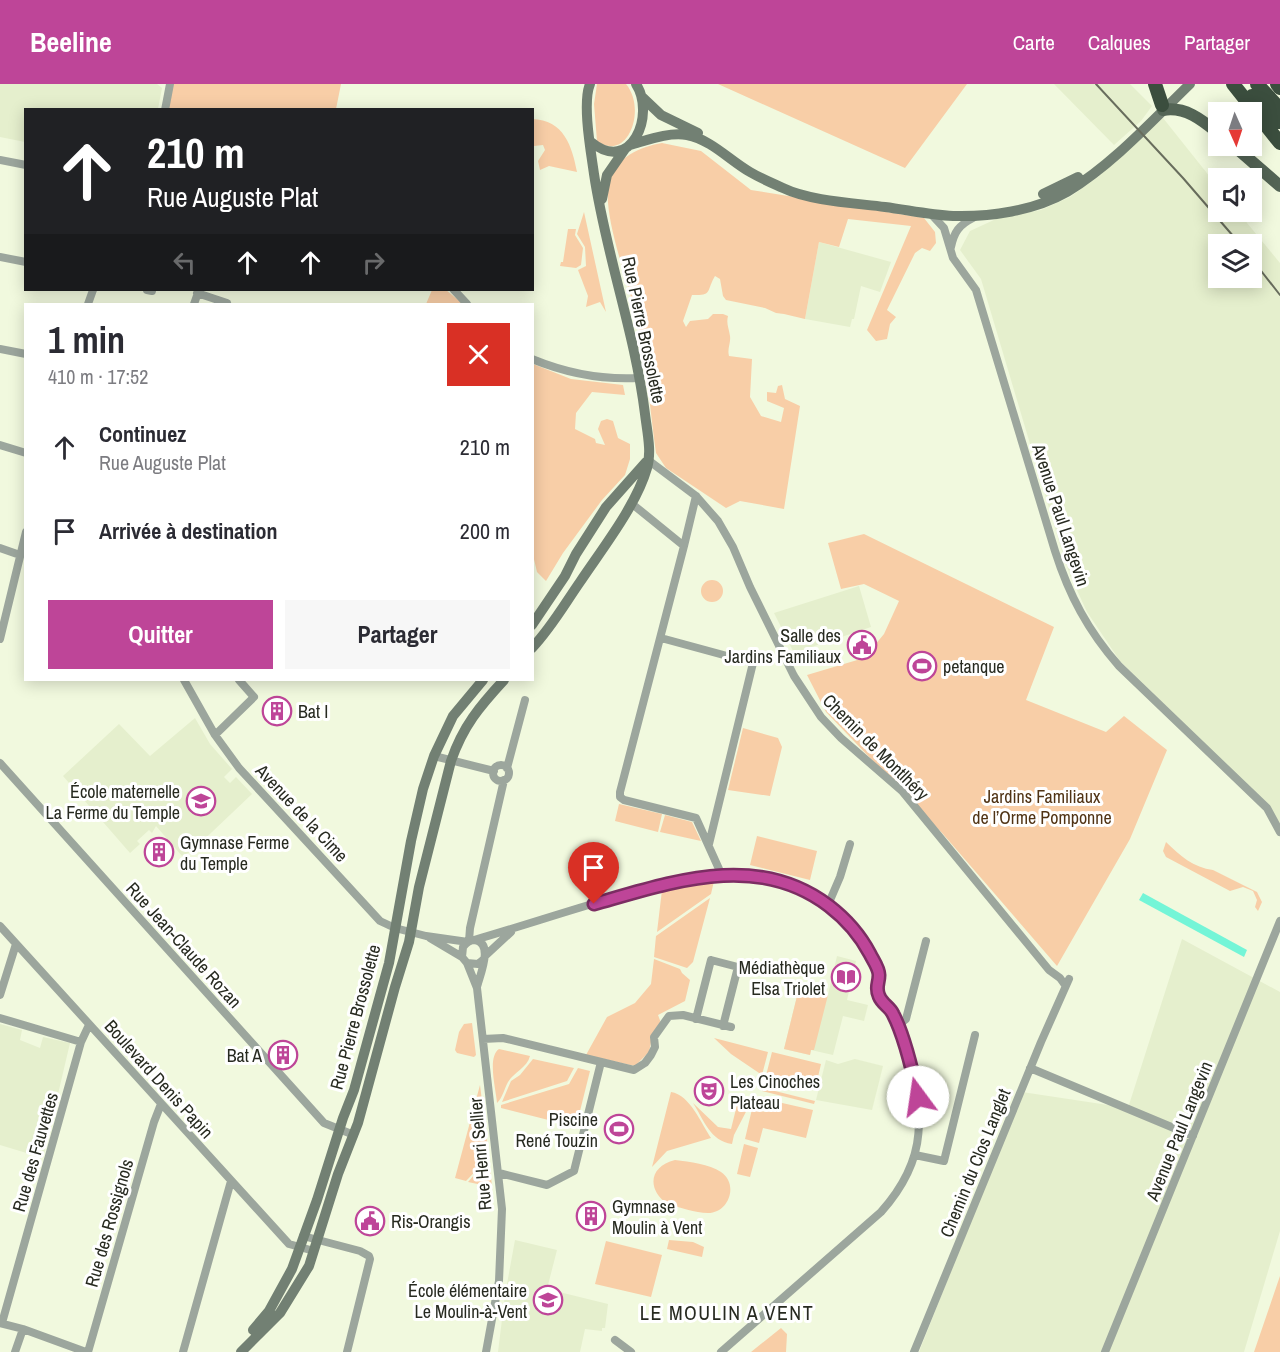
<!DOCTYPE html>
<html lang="fr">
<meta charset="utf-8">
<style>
body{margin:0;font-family:"Archivo Narrow",sans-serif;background:#f7f7f7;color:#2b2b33;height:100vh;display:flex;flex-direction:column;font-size:22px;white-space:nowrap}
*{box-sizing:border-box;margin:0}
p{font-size:20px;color:#7c7c81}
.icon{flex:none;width:33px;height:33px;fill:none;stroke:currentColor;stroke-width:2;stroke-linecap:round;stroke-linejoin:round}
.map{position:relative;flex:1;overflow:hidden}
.panel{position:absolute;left:24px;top:219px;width:510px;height:378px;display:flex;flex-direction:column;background:#fff;border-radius:0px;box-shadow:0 3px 15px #0003}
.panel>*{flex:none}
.banner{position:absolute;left:24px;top:24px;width:510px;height:183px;border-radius:0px;box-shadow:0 3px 15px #0003;background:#202124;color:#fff;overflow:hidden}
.needle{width:39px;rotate:177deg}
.buttons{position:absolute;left:1208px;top:18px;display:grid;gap:12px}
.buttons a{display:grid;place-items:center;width:54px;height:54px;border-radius:0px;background:#fff;box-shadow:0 3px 15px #0003;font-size:30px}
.pin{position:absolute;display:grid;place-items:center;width:51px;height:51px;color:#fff;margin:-62px -26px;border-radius:50% 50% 50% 0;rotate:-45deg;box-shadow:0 0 6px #0007}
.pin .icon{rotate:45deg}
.me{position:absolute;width:66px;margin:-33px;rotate:346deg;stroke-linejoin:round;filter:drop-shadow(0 0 4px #0008)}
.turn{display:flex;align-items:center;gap:21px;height:126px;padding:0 24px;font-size:27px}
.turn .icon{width:78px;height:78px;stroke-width:2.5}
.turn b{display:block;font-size:42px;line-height:51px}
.lanes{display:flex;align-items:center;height:57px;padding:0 24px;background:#0003;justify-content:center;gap:30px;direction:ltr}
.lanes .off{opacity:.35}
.round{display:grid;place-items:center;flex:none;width:63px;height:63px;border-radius:0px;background:#f7f7f7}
.head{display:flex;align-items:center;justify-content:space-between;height:102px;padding:0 24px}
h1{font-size:36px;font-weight:700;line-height:45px}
.cta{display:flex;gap:12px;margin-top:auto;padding:12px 24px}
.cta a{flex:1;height:69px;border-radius:0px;background:#be4598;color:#fff;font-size:24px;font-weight:700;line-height:69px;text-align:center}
.cta a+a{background:#f7f7f7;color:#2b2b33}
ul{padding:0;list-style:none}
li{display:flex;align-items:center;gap:18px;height:84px;padding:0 24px}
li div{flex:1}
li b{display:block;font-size:22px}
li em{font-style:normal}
header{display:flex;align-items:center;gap:36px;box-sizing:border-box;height:84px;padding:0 30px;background:#be4598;color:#fff}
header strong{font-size:28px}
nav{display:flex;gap:33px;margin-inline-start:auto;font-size:21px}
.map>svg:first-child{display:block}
</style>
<header>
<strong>Beeline</strong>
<nav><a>Carte</a><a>Calques</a><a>Partager</a></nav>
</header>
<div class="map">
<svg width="1280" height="1268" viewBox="0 0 1280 1268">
<rect width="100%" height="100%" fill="#f1f9de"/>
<path fill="#e5efcd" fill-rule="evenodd" d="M0 0H157L162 4 158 25 26 26 25 58 0 53Z
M1054 0H1130L1152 22 1141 37 1114 61Z
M1163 34 1218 103V128H1238L1280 179V741L1190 645 1120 577 1087 528 1070 491 1061 464 981 195 960 166 970 147 996 135 1041 126 1070 113 1099 92ZM1218 160H1251V194H1218Z
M819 158 891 178 880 208 861 202 854 235H852L850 243 805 235Z
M859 502 871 543 794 569 774 529Z
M195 634 210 660 232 685 224 693 230 699 236 693 252 710 192 767 182 772 156 742 152 749 149 746 137 757 140 760 130 769 63 692 119 640 150 672Z
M1182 855 1280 908V1147L1244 1268H919L1022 1008 1128 1024Z
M837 872 856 877 847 916 868 921 864 937 843 932 833 971 811 966 810 971 784 965 799 904 828 911Z
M0 940 22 946 20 956 40 964 43 953 70 959 43 1074 0 1061Z
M855 975 883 982 872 1026 816 1016 826 976 838 980Z
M515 1156 557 1166 547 1205 608 1220 605 1244H602V1247L585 1245 580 1268H498L505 1211Z"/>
<path fill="#f8cea7" d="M169 0H341L336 25 165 26Z
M597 0H626C647 25 628 79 597 57L594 20Z
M718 0H967L905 84Z
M532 35C564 36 572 62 577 88L549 82 540 86 538 77 545 66 543 61 534 62 533 59Z
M662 59 701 67 751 106 924 134 935 148 936 159 930 167 922 164 915 169 887 226 896 233 890 240 887 255 876 257 867 246 911 142 848 135 839 163 819 158 805 235 784 230 776 229 765 224 726 216 723 212 720 195 715 192C706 207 713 212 692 211L683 237 686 243 690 237 708 235 713 230H723L728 232C726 240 729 244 730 252 731 259 727 265 729 272L752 275 750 313 761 332 781 338 784 324 767 317V308L776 309 778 302 782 301 785 315 800 322 784 425 740 417 726 424 666 384 656 369C650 326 647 283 638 241 631 203 601 132 609 97 614 74 642 62 662 59Z
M584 128 606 228 600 218 586 223 588 212 578 186 586 182 585 163 577 150Z
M568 145H576L575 151 583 164 581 181 576 184 560 182 561 178H563Z
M432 206H446L463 220H426Z
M533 280 571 295 623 301 625 311 592 308 576 329 575 345 595 355 596 359 605 361 598 345 601 337 607 335 613 337 618 354 630 360V375L625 391 602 416 563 469 546 497 537 488 533 471Z
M864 450 1054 543 1026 616 1106 648 1124 632 1167 666 1130 755 1057 882 943 750 826 628 807 591 864 574 884 550 899 517 864 500 841 505 828 459Z
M701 507a11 11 0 1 1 22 0a11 11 0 1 1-22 0Z
M743 644 778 654 782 663 770 712 728 706Z
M619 720 662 730 658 748 615 737Z
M665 731 692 738 701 757 660 748Z
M757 752 817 767 810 796 750 781Z
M1166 758C1179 771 1194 784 1213 786L1257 808 1262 818 1258 827 1255 823 1257 816 1253 807 1243 803 1230 807 1166 773 1163 767Z
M714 797 711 810 657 848 662 806Z
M710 814 693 878 687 884 654 873 656 852Z
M654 875 680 885 682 889 690 896 685 917 658 931 661 939 653 949 649 968 635 982 586 971 607 933 635 919 651 900Z
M799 904 828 911 814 966H811L810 971 784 965Z
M472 939 476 971 474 973 457 969 455 966 459 948 464 940Z
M714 954 768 968 762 991 731 970Z
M499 965 530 972C527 984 514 988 508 998 504 1005 503 1013 497 1019 496 1005 487 973 499 965Z
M772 968 821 980 815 1006 770 995 767 1005 815 1017 814 1020 762 1007Z
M533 975 574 984 567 997 502 1018 511 997 520 991Z
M578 984 590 987 576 1043 501 1024V1021L569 1000Z
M480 1001 489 1073 466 1097 455 1094Z
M671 1008C690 1011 701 1039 711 1054L667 1067 652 1083Z
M769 1016 813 1026 806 1054 763 1044 759 1059 745 1055 752 1025 766 1028Z
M738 1017 750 1020 734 1051 732 1060C710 1057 704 1036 693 1019L718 1043 731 1045Z
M744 1060 758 1064 750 1093 737 1090Z
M489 1074 492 1103 468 1098Z
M675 1076C690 1078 709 1080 721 1088 739 1100 729 1129 708 1129 695 1129 680 1123 667 1120 646 1104 650 1082 675 1076Z
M669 1156 693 1158 704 1163 702 1173 667 1165Z
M606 1157 662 1171 651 1213 595 1200Z
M1280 1192V1268H1254Z
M781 1244 787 1250 786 1268H751Z"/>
<path fill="#74f5d7" d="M1143 809 1247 866 1244 873 1139 816Z"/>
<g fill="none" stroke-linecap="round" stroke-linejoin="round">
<path stroke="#9ca69d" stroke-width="8" d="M165 26 170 0
M0 76 26 81
M931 130 944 144 953 174 976 206 1055 467C1069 511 1088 547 1119 582L1267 724 1280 748
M951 163C954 148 959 141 973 134
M0 173 26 178
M147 206 152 207
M454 206 467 220
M197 209 227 219
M88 220 93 206
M194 220 199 206
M0 265 26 270
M532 275C566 289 603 296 639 294
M0 361 26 369
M648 376 696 412 718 437 733 463 750 503 794 592 821 633 841 654 902 707 1049 886 1060 894 1065 901
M631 419 684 462 620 708V713L624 716 696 734 719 785 720 791
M684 462 696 412
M0 464 20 471
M661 554 753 579 709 760
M0 555 26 448
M184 596 215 651 239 684 380 837 395 844 426 852 468 858
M215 651 254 613 239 596
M434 672 494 687
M0 679 324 1039 354 1051
M493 689a8 8 0 1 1 16 0a8 8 0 1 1-16 0Z
M507 684 525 616
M828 821 840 793 850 760
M0 842 289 1160 314 1167
M430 854 462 873
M474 856C519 843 564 828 609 815 684 794 763 770 831 824 846 836 860 851 869 869 873 874 878 883 879 889 880 898 875 902 879 911 882 919 888 922 892 929 898 938 901 952 904 963 924 1029 930 1073 881 1128L721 1268
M469 857 470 844 504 696
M486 871 511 848
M467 879 477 904 502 1125 499 1197 486 1268
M477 903C480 891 494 859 475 856 469 856 466 859 463 863L462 873 467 879 478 880 484 875
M0 911 16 860
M0 934 81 958
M696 935 711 876 738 883 723 942
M897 942 906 935 926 857
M483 955 503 954 634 986 645 979 651 971 655 963 654 953 669 932 683 931 731 943
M1030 984 1193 1052
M915 1071 944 1077 975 951
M499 1089 547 1101 574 1087 601 978
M303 1152 360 1167 369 1172 370 1175 347 1268
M0 1239 23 1245 86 1268
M2 1239 81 958 89 941
M615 1256 631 1268
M15 1268 23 1245
M88 1268 154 1038 161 1020
M183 1268 231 1097
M914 1268 1041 958 1069 895
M1105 1268 1280 837"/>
<path stroke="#728073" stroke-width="10" d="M642 13 661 31 698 49
M591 58C631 91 656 31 636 0
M630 61C648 56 668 48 687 51 712 56 729 76 750 88 760 94 772 99 783 104 810 117 854 119 885 123 908 126 930 131 953 132 990 133 1034 127 1067 108 1113 80 1152 37 1190 0
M1043 110 1078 93
M602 115 607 91 625 65
M532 541 565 492 576 470 606 423 646 378
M532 564C551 544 564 521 580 498 602 465 636 422 647 384 652 368 647 347 645 330 635 249 606 171 594 90 591 68 582 19 590 0
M253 1246 269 1227 292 1185 317 1116 343 1034 354 1006 389 879 411 757 423 705 434 672 453 632 483 596
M241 1268 280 1229 309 1182 338 1090 358 1039 395 903 409 858 419 803 451 677C463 642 480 622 504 596"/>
<path stroke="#546556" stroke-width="12" d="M1163 26C1185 22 1202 36 1218 49
M1234 62 1280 102"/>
<path stroke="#3b4e3e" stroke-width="14" d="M1155 0 1162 21
M1233 0 1280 59
M1257 0 1280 25
M1277 0 1280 4
M1252 12 1280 38"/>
<path stroke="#686d5d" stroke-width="2" d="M1096 0 1183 94 1240 160
M1251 174 1280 211"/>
</g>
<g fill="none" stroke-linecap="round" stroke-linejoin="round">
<g stroke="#7c2d63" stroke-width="15">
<path id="route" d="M594 820C672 798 757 767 829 822 846 835 860 851 870 870 873 876 879 884 879 891 879 900 875 903 879 912 882 920 890 923 893 930 904 951 913 989 918 1013"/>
</g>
<use href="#route" stroke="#be4598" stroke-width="10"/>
</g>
<defs>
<g id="civic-ring" transform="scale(1.5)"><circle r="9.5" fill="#fff" stroke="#be4598" stroke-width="1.5"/><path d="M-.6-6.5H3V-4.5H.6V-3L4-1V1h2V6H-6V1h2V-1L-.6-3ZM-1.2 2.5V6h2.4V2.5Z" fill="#be4598"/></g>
<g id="stadium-ring" transform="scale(1.5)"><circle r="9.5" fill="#fff" stroke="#be4598" stroke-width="1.5"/><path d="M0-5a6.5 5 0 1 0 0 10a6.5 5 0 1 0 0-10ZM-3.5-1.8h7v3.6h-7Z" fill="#be4598"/></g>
<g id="building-ring" transform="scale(1.5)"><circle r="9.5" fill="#fff" stroke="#be4598" stroke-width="1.5"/><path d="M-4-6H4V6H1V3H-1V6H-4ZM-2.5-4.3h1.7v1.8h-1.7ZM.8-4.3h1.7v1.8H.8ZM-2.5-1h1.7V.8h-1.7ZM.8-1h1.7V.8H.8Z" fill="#be4598"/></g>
<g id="school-ring" transform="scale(1.5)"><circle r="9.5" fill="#fff" stroke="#be4598" stroke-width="1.5"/><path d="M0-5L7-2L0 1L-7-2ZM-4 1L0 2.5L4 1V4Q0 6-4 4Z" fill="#be4598"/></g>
<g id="library-ring" transform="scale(1.5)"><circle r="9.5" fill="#fff" stroke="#be4598" stroke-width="1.5"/><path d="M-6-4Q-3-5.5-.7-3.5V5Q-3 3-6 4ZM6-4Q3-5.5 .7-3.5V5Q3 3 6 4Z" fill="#be4598"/></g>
<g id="theatre-ring" transform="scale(1.5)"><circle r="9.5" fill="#fff" stroke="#be4598" stroke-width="1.5"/><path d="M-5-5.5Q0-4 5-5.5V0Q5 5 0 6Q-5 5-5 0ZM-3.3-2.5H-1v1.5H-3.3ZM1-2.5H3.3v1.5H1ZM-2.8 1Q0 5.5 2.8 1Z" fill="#be4598"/></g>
</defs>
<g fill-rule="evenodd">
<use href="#civic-ring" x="862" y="561"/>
<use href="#stadium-ring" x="922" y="582"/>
<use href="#building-ring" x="277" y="627"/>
<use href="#school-ring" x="201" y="717"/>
<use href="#building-ring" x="159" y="768"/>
<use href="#library-ring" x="846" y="893"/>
<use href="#building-ring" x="283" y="971"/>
<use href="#theatre-ring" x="709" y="1007"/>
<use href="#stadium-ring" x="619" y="1045"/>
<use href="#building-ring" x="591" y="1132"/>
<use href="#civic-ring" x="370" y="1137"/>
<use href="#school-ring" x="548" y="1216"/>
</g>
<g text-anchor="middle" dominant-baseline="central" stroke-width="6" stroke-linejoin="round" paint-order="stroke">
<g font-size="18" fill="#272a20" stroke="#fff">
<text transform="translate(644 246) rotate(78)">Rue Pierre Brossolette</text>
<text transform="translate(1061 431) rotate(72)">Avenue Paul Langevin</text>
<text transform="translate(876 663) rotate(45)">Chemin de Montlhéry</text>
<text transform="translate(302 729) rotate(47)">Avenue de la Cime</text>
<text transform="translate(184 861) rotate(48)">Rue Jean-Claude Rozan</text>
<text transform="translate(355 933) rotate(-75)">Rue Pierre Brossolette</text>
<text transform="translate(159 995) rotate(48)">Boulevard Denis Papin</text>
<text transform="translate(1179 1047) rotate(-68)">Avenue Paul Langevin</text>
<text transform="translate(35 1068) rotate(-74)">Rue des Fauvettes</text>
<text transform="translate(480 1070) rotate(-95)">Rue Henri Sellier</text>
<text transform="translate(975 1079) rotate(-68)">Chemin du Clos Langlet</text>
<text transform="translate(109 1139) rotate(-74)">Rue des Rossignols</text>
</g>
<g font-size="18" fill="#272a20" stroke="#fff" text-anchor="end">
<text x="841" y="551">Salle des<tspan x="841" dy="21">Jardins Familiaux</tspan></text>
<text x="943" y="582" text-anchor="start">petanque</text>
<text x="298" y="627" text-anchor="start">Bat I</text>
<text x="180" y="707">École maternelle<tspan x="180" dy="21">La Ferme du Temple</tspan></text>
<text x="180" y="758" text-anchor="start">Gymnase Ferme<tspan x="180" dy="21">du Temple</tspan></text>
<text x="825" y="883">Médiathèque<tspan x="825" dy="21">Elsa Triolet</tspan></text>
<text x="262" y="971">Bat A</text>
<text x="730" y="997" text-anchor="start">Les Cinoches<tspan x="730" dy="21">Plateau</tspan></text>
<text x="598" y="1035">Piscine<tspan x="598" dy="21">René Touzin</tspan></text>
<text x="612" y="1122" text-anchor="start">Gymnase<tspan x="612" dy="21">Moulin à Vent</tspan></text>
<text x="391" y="1137" text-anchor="start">Ris-Orangis</text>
<text x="527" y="1206">École élémentaire<tspan x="527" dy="21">Le Moulin-à-Vent</tspan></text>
</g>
<g font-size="18" fill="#503314" stroke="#fff">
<text x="1042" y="712">Jardins Familiaux<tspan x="1042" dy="21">de l’Orme Pomponne</tspan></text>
</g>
<g font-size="20" letter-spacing="1.5" fill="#272a20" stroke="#fff">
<text x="727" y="1228">LE MOULIN A VENT</text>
</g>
</g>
</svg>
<div class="buttons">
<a><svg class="needle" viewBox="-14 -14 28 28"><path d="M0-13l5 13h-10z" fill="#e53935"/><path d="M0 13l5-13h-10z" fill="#7c7c81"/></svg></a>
<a><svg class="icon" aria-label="sound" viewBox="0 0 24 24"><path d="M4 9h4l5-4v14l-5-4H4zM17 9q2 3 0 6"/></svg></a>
<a><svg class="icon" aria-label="layers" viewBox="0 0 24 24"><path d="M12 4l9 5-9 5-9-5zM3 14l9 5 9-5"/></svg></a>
</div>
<div class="pin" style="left:594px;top:820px;background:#d93025"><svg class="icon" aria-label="arrive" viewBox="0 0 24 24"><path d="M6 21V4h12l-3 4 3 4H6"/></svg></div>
<svg class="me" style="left:918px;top:1013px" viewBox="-20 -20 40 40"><circle r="19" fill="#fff"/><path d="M0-13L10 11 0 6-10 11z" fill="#be4598"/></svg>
<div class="banner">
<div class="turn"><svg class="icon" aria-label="ahead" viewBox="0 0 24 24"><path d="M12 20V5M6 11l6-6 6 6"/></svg><div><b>210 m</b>Rue Auguste Plat</div></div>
<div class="lanes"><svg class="icon off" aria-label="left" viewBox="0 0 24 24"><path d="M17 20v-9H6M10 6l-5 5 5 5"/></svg><svg class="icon" aria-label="ahead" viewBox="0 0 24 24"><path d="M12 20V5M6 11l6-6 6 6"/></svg><svg class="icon" aria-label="ahead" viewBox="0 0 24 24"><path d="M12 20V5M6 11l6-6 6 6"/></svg><svg class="icon off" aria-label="right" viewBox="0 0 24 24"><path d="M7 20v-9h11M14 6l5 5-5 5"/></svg></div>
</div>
<section class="panel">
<div class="head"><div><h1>1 min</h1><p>410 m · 17:52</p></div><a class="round" style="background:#d93025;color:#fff"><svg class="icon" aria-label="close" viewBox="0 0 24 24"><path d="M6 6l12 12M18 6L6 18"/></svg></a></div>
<ul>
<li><svg class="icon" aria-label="ahead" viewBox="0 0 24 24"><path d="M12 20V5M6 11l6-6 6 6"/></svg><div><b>Continuez</b><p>Rue Auguste Plat</p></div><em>210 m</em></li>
<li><svg class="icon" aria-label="arrive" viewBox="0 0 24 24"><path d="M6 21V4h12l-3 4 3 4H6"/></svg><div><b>Arrivée à destination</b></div><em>200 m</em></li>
</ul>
<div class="cta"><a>Quitter</a><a>Partager</a></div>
</section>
</div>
